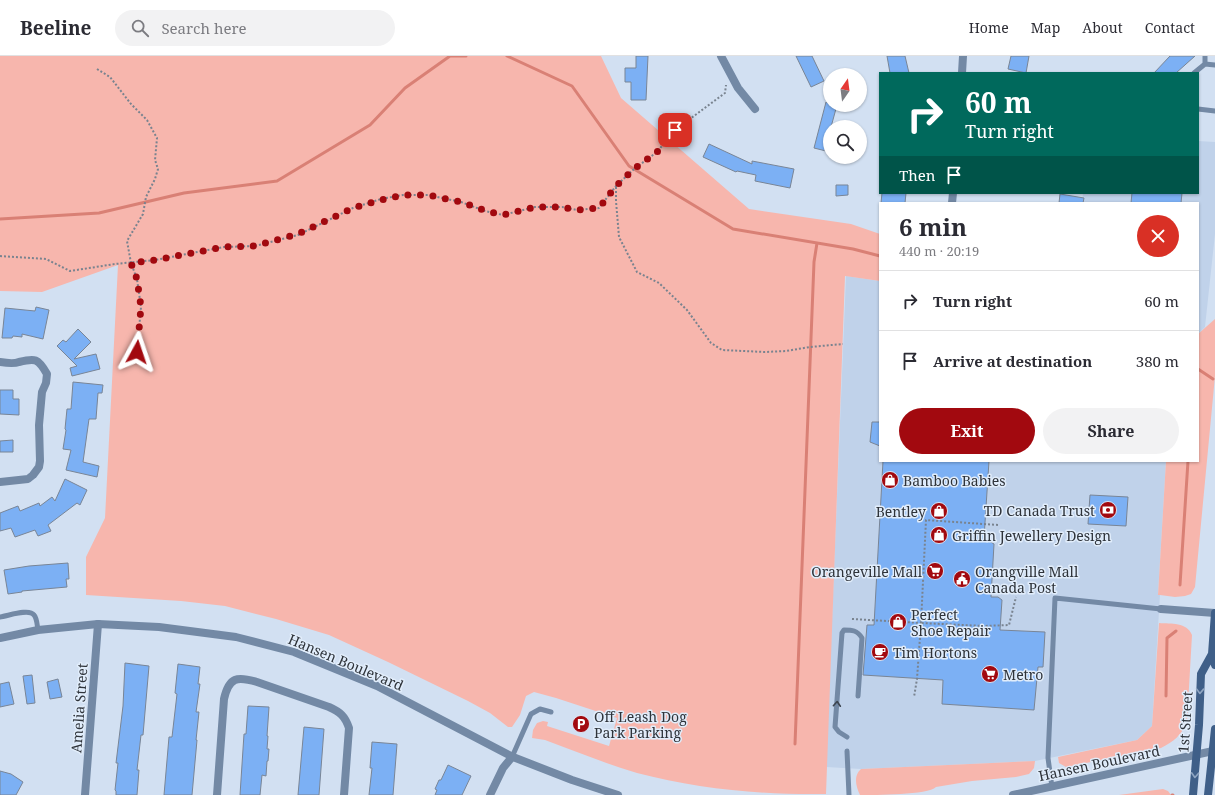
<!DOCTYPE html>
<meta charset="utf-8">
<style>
body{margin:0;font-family:"Noto Serif",serif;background:#f2f2f3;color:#2b2b33;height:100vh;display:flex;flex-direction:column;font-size:15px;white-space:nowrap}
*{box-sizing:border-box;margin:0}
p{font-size:13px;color:#7c7c81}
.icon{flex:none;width:22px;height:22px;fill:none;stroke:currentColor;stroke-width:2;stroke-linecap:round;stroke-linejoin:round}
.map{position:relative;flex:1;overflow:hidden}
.side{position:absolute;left:879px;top:146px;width:320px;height:260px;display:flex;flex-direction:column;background:#fff;border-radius:0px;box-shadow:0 1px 3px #0004}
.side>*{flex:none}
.top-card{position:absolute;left:879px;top:16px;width:320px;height:122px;border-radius:0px;box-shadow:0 1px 3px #0004;background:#00695c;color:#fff;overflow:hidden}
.needle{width:26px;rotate:14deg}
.buttons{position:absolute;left:823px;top:12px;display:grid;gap:8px}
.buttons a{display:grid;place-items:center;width:44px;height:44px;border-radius:50%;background:#fff;box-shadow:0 1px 3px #0004;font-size:20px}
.pin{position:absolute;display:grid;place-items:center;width:34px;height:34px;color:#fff;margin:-17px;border-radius:8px;box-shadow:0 2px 6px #0006}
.me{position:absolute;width:44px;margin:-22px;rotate:5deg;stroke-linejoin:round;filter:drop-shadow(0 0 3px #0008)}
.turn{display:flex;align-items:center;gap:14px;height:84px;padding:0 20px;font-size:18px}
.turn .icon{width:52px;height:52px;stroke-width:2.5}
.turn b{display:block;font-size:28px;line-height:34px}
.then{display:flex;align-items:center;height:38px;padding:0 20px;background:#0003;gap:8px;font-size:15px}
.round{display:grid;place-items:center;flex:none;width:42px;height:42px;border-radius:21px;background:#f2f2f3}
.summary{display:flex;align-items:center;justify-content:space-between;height:68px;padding:0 20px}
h1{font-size:24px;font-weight:700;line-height:30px}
.action{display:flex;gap:8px;margin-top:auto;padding:8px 20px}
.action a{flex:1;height:46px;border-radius:24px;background:#a2090f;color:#fff;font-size:16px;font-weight:700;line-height:46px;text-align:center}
.action a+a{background:#f2f2f3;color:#2b2b33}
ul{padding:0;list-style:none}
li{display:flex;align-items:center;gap:12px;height:60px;padding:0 20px;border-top:1px solid #e1e1e2}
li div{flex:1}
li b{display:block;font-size:15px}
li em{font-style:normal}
header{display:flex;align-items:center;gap:24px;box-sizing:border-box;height:56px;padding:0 20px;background:#fff;border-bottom:1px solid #e1e1e2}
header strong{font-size:19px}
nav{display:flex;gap:22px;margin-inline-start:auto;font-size:14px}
.search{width:280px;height:36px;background:#f2f2f3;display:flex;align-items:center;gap:10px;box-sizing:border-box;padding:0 14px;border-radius:22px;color:#7c7c81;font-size:15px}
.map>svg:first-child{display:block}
</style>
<header>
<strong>Beeline</strong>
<div class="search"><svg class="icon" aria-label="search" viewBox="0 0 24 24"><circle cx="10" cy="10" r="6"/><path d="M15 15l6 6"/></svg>Search here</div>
<nav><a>Home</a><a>Map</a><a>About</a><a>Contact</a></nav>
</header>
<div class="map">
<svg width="1215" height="739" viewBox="0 0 1215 739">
<rect width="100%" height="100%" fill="#d2e0f2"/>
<path fill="#c0d2ea" d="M1198 85 1215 86V178L1205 271 1198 278V147H1082L1083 137H1198Z
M846 220 880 225V405H1166L1158 538 1160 539 1152 670 1137 684 1035 705 861 713 826 711Z"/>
<path fill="#f7b6ad" d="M0 0H601L621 42 749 153 851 168 880 178V225L845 220 826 738C762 739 698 733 637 717 606 708 575 695 545 684L532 682 533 674 537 667 543 665 548 666 547 670 609 690 617 662 556 642 534 636 526 640 520 659 512 671H508L490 657 468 645 388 606 329 579 276 563 225 550 181 545 86 539V501L105 462 118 209 42 236 0 235Z
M1215 263V320L1195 531 1191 538 1185 540 1175 541 1160 539H1158L1166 405H1198V278Z
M1159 567C1171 568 1187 566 1192 579L1187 666C1181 680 1174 685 1161 692L1066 711 1059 707 1058 701 1137 684 1152 670Z
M1035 705 1034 712 1029 718 1016 721 972 725 936 731C928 739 875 739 860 739 856 730 853 720 861 713Z
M1163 733 1168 735 1171 739H1119Z"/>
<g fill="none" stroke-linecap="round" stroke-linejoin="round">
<path stroke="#d98075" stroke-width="3" d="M507 0 572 30 629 110 733 173 853 193 880 200
M0 163 99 157 184 137 277 125 370 69 405 32 450 0H466
M1198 313 1213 323
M1180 529 1188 405
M1166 640 1167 582 1176 575
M795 688 814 206 817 187
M1172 739H1173"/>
</g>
<path fill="#7cb0f4" stroke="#798596" d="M636 0H648L646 44H631V26H625V12H636Z
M796 0H812L824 25 811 31Z
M887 0H905L909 17H890Z
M1011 0H1029L1026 17 1008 13Z
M1170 0H1195L1176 17H1154Z
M826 46 830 47V49H837L831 71H830V96L814 92Z
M709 88 752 108V105L794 113 790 132 755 125 756 119 737 115 736 116 703 101Z
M836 129H848V139L836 140Z
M882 137H906L905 147H881Z
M1132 137H1182L1181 147H1131Z
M1060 138 1084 142 1083 147H1059Z
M36 251 49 254 43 283 22 278V281L13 280 12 282H2L5 252 35 255Z
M78 273 91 286 74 303 96 298 100 313 72 320 70 312 77 310 57 290 63 284 66 286Z
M73 326 103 329 102 337H98L96 363H89L83 406 99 410 97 421 66 414 71 394 63 393 66 374 65 373 67 353H71Z
M0 334H13V343H19V359L0 358Z
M872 366H880V390L870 386Z
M13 384V396H0V385Z
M883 405H989L984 482 994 488 991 541H998L1002 544 1000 574 1045 576 1043 611H1038L1034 654 942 648 943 624 863 619 867 569H874Z
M65 423 87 434 80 449 77 447 48 469 51 475 38 480 35 474 15 481 11 472 0 475V457L18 450 20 455 39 447 40 450 52 441 55 445Z
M1090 439 1128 441 1126 470 1088 468Z
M68 507 69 523H66L67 531 22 535V536L8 538 4 514 29 510Z
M125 607 149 610 143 679H141L137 714H139L137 739H116V735L115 734 118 707H116L123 650Z
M178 608 200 611 198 628H200L196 656H199L196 684H197L192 739H164L169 681H172L177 638 175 637Z
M32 619 35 647 27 648 23 620Z
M58 623 62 641 50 643 47 626Z
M9 626 14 648 0 651V628Z
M248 650 269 651 267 680H268L267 693H269L268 705H267L266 720 262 719 260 739H240L244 678H246Z
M304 671 324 673 319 739H298Z
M372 686 397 688 393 739H369L372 712H370Z
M448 709 471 720 462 739H435L437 734 435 733 439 724H441Z
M0 715 11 718 23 726 16 739H0Z"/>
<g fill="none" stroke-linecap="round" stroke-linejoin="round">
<path stroke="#79838f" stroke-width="2" stroke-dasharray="2 2" stroke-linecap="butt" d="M97 13 110 21 131 48 147 64 157 82 155 104 158 113 155 123 146 141 143 158 127 185 131 207 137 223 141 251 137 296
M616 131V145L619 181 637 216 659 227 687 254 711 287 722 294 765 296 786 295 810 291 843 288
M0 200 46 203 70 215 115 208 155 204 224 191 255 190 298 179 353 152 381 143 403 139H428L461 146 485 155 503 159 535 151H562L577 154 599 152 616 130 634 113 657 96 675 74 725 37 726 29
M998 469 926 464 921 567 984 570 1009 569 1016 541
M852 563 921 567 917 623 914 641"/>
<path stroke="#7389a5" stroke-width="5" d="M1205 8 1215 9
M1194 17 1205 8V0
M1198 53 1215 55
M0 561C8 560 29 552 34 559 37 562 37 569 38 574
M847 681 839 676 835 671 842 577 844 574C852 574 857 574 862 582L858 640
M847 695 849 739
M512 701 531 658 540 653 551 656
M1052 731 1048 702 1055 542 1161 553"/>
<path stroke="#7389a5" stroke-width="8" d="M721 0 738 32 755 53
M962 17 963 0
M952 147 953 137
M0 306C6 307 14 308 19 306 35 302 38 302 47 318L46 327 42 336 39 369 40 405 39 411 33 419 28 423 0 426
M1161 553 1215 557
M85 739 98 568
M217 739 224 643C229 621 237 620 257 626L329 651C340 656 345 660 349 672L344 739
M490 739 503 712 512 701"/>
<path stroke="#7389a5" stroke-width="8" d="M0 582 38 574 98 568 159 571 236 581 294 596 377 630 513 701 572 724 618 739
M1013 739 1213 695"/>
<path stroke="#3f5f88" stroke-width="8" d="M1215 557 1212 598 1215 609
M1193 739 1199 669 1201 618 1212 598
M1208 739 1215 673"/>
</g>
<defs><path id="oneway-chevron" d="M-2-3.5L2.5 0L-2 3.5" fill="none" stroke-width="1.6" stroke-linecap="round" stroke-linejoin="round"/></defs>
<g stroke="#90a6c2">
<use href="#oneway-chevron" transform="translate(1200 635) rotate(92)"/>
<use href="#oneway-chevron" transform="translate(1195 719) rotate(93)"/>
</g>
<use stroke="#3c444f" href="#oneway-chevron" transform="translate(837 648) rotate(-86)"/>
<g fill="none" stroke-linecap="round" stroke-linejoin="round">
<path stroke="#a2090f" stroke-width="7" stroke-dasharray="0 12.6" d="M137 296 141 251 137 223 131 207 155 204 224 191 255 190 298 178 353 152 381 144 403 139H428L461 146 486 155 503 159 535 151H562L577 154 599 152 616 130 634 113 657 96 675 74"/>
</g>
<defs>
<g id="shop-disc" transform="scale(0.9)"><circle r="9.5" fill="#a2090f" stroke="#e1edfb"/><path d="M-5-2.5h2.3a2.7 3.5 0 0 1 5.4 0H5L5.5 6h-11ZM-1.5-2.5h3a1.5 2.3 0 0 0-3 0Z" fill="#fff"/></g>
<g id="bank-disc" transform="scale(0.9)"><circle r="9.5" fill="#a2090f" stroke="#e1edfb"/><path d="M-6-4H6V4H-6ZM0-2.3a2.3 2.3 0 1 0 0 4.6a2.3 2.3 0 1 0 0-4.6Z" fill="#fff"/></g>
<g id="supermarket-disc" transform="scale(0.9)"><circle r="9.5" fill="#a2090f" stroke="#e1edfb"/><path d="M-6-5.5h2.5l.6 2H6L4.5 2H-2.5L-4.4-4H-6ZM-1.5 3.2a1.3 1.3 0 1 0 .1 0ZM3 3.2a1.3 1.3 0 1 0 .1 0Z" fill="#fff"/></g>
<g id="civic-disc" transform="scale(0.9)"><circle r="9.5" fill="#a2090f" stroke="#e1edfb"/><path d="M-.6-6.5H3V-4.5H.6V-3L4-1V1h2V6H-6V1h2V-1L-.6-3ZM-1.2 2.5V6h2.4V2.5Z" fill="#fff"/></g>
<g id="cafe-disc" transform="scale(0.9)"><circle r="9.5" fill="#a2090f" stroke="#e1edfb"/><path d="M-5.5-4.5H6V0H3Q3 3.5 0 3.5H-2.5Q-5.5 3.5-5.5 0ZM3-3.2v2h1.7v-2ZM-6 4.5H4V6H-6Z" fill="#fff"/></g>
<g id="parking-disc" transform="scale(0.9)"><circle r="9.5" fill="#a2090f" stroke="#e1edfb"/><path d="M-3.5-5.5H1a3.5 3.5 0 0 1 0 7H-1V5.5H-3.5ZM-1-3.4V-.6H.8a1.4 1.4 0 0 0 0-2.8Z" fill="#fff"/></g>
</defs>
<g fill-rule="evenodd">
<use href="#shop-disc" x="890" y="424"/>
<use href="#bank-disc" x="1108" y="454"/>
<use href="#shop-disc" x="939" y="455"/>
<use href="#shop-disc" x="939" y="479"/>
<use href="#supermarket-disc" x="935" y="515"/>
<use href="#civic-disc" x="962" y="523"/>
<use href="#shop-disc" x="898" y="566"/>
<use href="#cafe-disc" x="880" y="596"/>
<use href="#supermarket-disc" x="990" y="618"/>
<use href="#parking-disc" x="581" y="668"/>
</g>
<g text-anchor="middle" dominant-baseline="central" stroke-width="3" stroke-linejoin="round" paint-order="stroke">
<g font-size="14" fill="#2e333a" stroke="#e1edfb" text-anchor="start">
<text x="903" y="424">Bamboo Babies</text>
<text x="1095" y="454" text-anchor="end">TD Canada Trust</text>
<text x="926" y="455" text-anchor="end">Bentley</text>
<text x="952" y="479">Griffin Jewellery Design</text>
<text x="922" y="515" text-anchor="end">Orangeville Mall</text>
<text x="975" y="515">Orangville Mall<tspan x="975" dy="16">Canada Post</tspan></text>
<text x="911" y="558">Perfect<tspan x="911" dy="16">Shoe Repair</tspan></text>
<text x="893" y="596">Tim Hortons</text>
<text x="1003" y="618">Metro</text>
<text x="594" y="660">Off Leash Dog<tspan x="594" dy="16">Park Parking</tspan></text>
</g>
<g font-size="14" fill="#2e333a" stroke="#e1edfb">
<text transform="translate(346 606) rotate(23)">Hansen Boulevard</text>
<text transform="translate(79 652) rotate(-86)">Amelia Street</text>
<text transform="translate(1185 666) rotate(-86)">1st Street</text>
<text transform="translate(1099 707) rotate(-12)">Hansen Boulevard</text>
</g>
</g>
</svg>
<div class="buttons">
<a><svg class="needle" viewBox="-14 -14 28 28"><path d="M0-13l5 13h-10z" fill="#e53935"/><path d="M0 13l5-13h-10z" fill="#7c7c81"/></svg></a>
<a><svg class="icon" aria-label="search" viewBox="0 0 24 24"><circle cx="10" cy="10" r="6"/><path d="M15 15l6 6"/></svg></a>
</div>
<div class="pin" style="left:675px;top:74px;background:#d93025"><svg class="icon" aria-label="arrive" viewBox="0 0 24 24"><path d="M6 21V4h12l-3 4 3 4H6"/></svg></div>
<svg class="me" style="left:137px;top:296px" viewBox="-20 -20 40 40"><path d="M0-17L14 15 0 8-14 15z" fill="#a2090f" stroke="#fff" stroke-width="4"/></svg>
<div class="top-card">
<div class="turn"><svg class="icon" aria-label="right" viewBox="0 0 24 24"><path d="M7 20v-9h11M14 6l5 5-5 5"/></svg><div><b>60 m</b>Turn right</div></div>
<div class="then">Then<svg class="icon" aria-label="arrive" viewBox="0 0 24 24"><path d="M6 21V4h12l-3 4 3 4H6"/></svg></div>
</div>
<section class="side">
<div class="summary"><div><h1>6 min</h1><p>440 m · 20:19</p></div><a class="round" style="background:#d93025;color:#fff"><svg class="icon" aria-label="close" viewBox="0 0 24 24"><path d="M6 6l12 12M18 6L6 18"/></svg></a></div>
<ul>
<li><svg class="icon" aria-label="right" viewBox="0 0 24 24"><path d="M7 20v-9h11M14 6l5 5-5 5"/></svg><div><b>Turn right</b></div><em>60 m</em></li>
<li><svg class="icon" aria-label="arrive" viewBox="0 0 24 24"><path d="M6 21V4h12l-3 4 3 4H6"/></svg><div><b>Arrive at destination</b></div><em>380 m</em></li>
</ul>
<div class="action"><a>Exit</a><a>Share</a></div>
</section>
</div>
